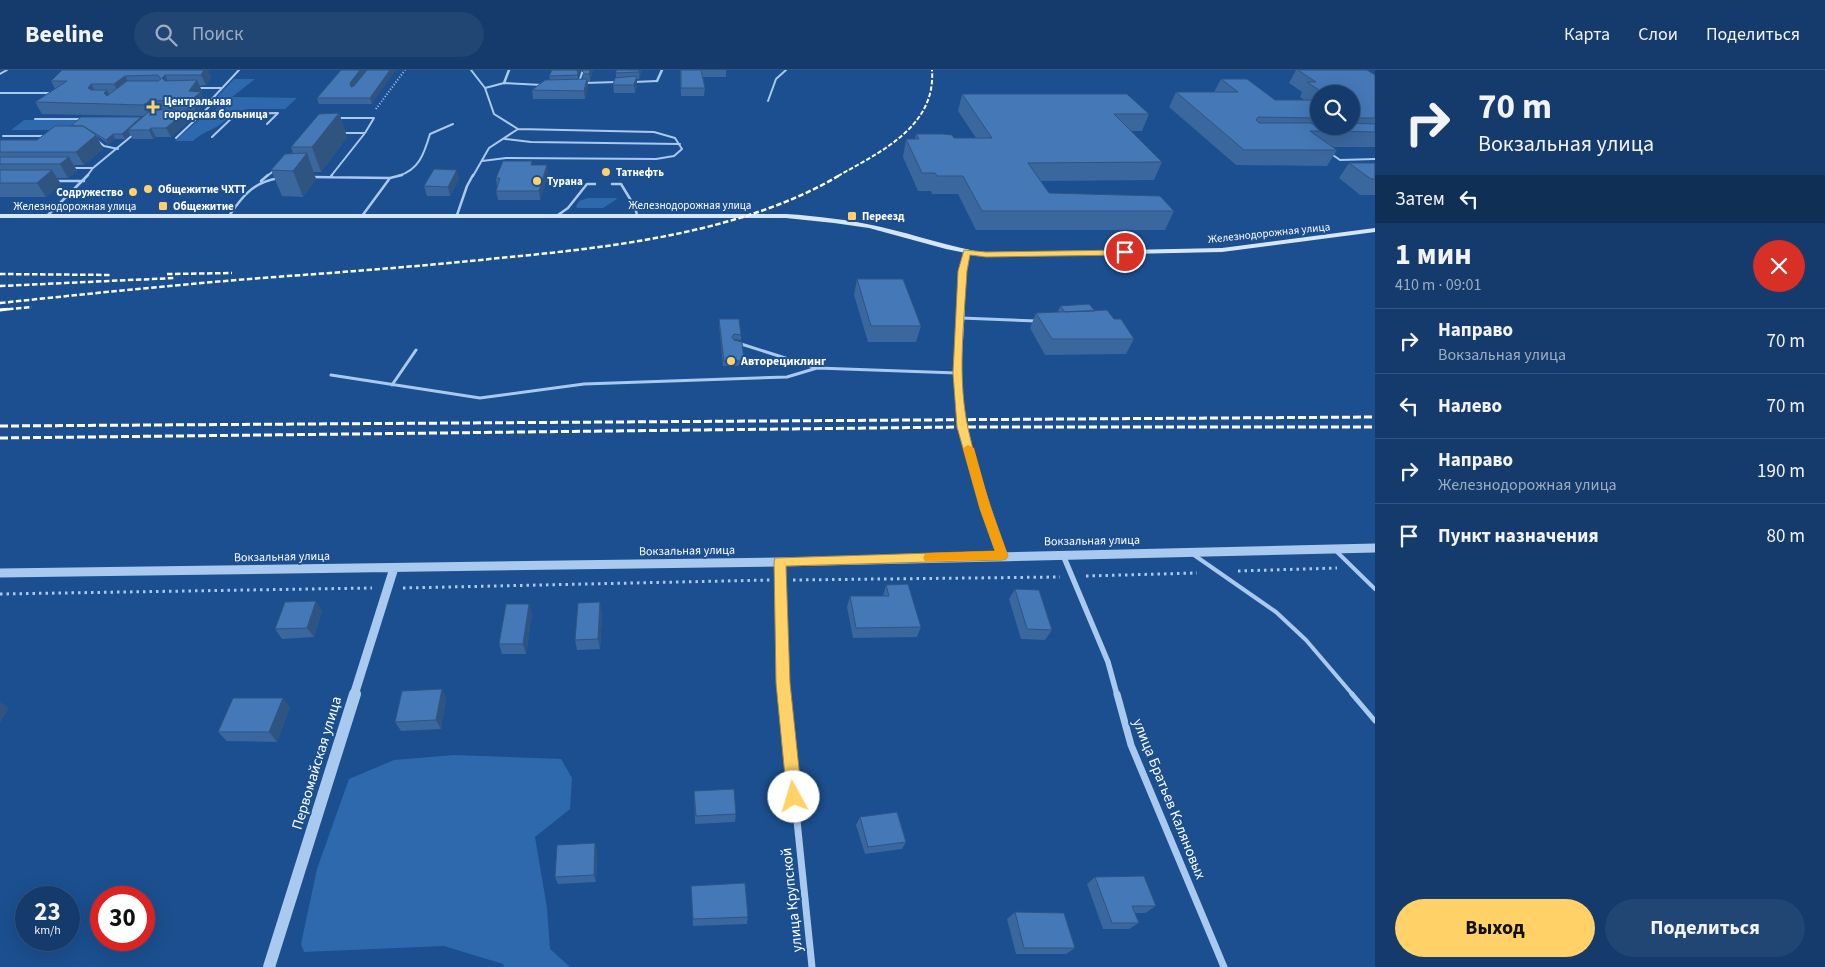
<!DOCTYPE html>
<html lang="ru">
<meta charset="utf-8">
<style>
body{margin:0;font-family:"Source Sans 3",sans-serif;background:#214673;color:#f1f3f6;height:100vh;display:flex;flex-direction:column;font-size:19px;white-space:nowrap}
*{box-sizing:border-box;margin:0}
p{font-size:16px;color:#9dadc1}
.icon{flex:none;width:28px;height:28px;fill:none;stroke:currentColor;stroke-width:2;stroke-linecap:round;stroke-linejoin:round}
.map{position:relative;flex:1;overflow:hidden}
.side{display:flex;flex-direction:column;background:#143b6b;width:450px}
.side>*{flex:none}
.guide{background:#143b6b;color:#f1f3f6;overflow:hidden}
.controls{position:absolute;left:1310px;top:15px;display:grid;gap:10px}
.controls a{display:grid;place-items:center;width:50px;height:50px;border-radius:50%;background:#143b6b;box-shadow:0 5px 20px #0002,0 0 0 1px #33557e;font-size:25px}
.speed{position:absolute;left:15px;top:816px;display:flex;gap:10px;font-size:25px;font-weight:700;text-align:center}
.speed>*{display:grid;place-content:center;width:65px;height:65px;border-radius:50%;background:#143b6b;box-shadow:0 5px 20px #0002,0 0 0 1px #33557e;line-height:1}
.speed small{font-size:12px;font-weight:400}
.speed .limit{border:8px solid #d22;background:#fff;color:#111}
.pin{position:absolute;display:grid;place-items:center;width:42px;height:42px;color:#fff;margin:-21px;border:2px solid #fff;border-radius:50%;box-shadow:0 1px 5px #0007}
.me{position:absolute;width:55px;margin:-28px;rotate:354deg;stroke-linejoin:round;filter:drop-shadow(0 0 4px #0008)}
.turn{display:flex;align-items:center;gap:18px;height:105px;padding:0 20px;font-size:22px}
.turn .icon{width:65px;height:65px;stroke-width:2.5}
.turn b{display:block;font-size:35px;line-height:42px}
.then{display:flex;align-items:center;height:48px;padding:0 20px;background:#0003;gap:10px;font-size:19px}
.round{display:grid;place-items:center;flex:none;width:52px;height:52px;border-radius:26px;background:#214673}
.overview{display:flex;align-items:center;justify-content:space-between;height:85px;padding:0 20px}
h1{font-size:30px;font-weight:700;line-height:38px}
.button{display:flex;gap:10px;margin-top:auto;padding:10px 20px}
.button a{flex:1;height:58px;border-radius:30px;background:#ffd166;color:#111;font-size:20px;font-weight:700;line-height:58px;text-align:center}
.button a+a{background:#214673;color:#f1f3f6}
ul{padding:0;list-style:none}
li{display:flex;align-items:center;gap:15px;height:65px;padding:0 20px;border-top:1px solid #33557e}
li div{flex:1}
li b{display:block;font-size:19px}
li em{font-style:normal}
header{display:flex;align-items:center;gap:30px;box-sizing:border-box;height:70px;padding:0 25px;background:#143b6b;border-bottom:1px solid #33557e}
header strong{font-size:24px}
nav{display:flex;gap:28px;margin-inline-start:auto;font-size:18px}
.search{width:350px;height:45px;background:#214673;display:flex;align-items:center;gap:12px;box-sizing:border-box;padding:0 18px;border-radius:28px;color:#9dadc1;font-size:19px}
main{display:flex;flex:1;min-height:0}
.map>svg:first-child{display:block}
</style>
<header>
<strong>Beeline</strong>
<div class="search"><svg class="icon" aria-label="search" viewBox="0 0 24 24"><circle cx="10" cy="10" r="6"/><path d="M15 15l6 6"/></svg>Поиск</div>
<nav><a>Карта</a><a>Слои</a><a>Поделиться</a></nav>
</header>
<main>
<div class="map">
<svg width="1375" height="897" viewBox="0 0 1375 897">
<rect width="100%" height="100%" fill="#1b4f8f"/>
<path fill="#2e69ad" d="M234 9H255L232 27 297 28 285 39H247L236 42H216L215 40 225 32 218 31 216 28Z
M202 47 223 46 227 49C214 61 205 60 193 71H175Z
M83 49 74 60H11L24 50Z
M588 128H616L617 129 603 138H577L576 136 579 131Z
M454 685 561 689 572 708 570 739 535 767 547 838 550 879 570 897H504L503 894 444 876 304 882 301 874 317 799 349 709 394 690Z"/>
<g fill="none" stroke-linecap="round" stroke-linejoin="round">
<path stroke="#a9c9ee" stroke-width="2" stroke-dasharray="1 2" stroke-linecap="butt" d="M376 39 405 0"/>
<path stroke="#a9c9ee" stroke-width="3" stroke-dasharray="2.5 4" stroke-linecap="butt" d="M1238 501 1337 498
M1086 506 1197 503
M793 510 1060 507
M403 518 770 510
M0 524 372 518"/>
<path stroke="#a9c9ee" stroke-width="2" d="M471 0 485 18 494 44 518 59 489 78 473 106
M0 4 7 0
M582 12 580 9 583 0
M634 12 657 11
M584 13 617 12
M196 18H221
M485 18 504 13 542 15
M0 23H49
M768 31 776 9 786 0
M186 45 278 43 267 54
M35 49H83
M343 63H365
M3 66H45
M212 67 235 45
M176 68 214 32 210 31 239 0
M505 69 531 72 680 74
M98 71 104 76 118 79
M1330 83 1340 90 1375 89
M482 91 506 88 656 89 674 86 682 79 675 68 654 62 518 59
M72 98H93
M87 106 93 98 134 64
M267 106 275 100
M331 106 365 63 374 48H336
M398 106C419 100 424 84 430 64L453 54"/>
<path stroke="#a9c9ee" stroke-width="2.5" d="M311 107 390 108 362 146
M331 107 332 105
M390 108 402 105
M55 111H84
M261 111 268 105
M612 114H621L635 137 637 145
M457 145 467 116 473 105
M558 145 568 138 587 114H595
M47 146 88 105
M229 146C243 125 254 112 279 108"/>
<path stroke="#a9c9ee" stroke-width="3" d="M961 248 1037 251
M738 273 817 298 957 303
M331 305 480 328 584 314 787 307 817 298
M392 315 416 280"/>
<path stroke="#a9c9ee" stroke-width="4" d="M1335 480 1375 519
M1194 485 1276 542 1306 570 1353 625"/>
<path stroke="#a9c9ee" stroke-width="5" d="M1352 624 1375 651"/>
<path stroke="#a9c9ee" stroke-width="2.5" d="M657 11 662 0
M504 13 509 0"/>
<path stroke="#a9c9ee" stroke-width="5.5" d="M1063 485 1108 592 1117 625
M780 492 784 625"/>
<path stroke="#a9c9ee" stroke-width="7" d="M784 624 812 897
M1117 624 1131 675 1224 897"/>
<path stroke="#a9c9ee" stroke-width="5.5" d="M961 240 963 201 967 182"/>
<path stroke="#a9c9ee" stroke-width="8" d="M961 239 957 303 962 357 978 410"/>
<path stroke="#a9c9ee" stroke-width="9" d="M977 409 1002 486
M0 503 780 492 1375 478
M354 625 394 498"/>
<path stroke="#a9c9ee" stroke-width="12" d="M269 897 355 624"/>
<path fill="#d6e6fa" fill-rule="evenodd" d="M0 144H786C818 146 850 150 881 157 916 165 950 177 986 183L1222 178 1375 158V162L1222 182 986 187 946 179 869 158 834 153 786 148H0Z"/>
<path stroke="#fff" stroke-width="2" stroke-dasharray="4.5 2" stroke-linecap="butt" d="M838 106C880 82 936 57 932 0"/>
<path stroke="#fff" stroke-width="2.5" stroke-dasharray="5.5 2.5" stroke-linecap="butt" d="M0 204 112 205
M167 204 232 203
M0 216 174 208
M0 233C105 222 211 211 317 204 381 199 445 194 509 187 617 177 746 161 840 105
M0 240 32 237"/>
<path stroke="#fff" stroke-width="3" stroke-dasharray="8 3" stroke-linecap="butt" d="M0 240 9 239
M0 356 1375 347
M0 368 962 357H1375"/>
</g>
<path fill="#3a679d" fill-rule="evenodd" d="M208 0 211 8 206 15 199 16 202 21 201 22 206 33 196 42H189L192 48 171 67H156L153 69H133L130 64 125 69H115L109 74 97 66 103 79 84 95H74L77 101 68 108H57L61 114 46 127H0V70H37L71 56 142 48 144 46 42 44 35 32 55 19 51 11Z
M341 0H366L354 16 367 0 372 34H319L317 28Z
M552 0H582L578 6V9H583V0H593L590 11 588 12V17L585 29H533L532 20 550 10 549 6Z
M616 0H642L639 9H637V15L635 23H614L613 15 616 7Z
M680 0H726V7H703L705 18 704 26H681Z
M1296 0H1367L1375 5V77H1332L1337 80 1327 96 1236 95 1169 37 1176 22H1214L1221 9 1275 30H1304L1300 27 1302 22 1289 13ZM1319 24H1351V56H1319Z
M962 24 1149 44 1142 61H1131L1162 92 1154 110 1041 111 1049 123 1174 141 1165 160H976L958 124H932L931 121H918L903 87 906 69H915L916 64 954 68H976L958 41Z
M339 43 347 67 321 102H313L316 109 303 127 282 126 271 100 293 84 291 77Z
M1349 93H1375V125H1360L1339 108Z
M533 95 548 105 540 130H498L496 121 497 117 496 108Z
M459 109 450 126H427L424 116Z
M857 209 921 256 916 272H868L854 225Z
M1060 236 1095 241 1114 249 1134 269 1126 284 1045 285 1030 258 1036 243 1059 242 1058 241Z
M719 249 741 265V270L733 269 744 291V296H723L719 254Z
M886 515 921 557 917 567 853 568 847 537 850 526H883Z
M1015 519 1052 560 1045 570 1021 569 1009 529Z
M529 534 532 544 526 584H502L499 574Z
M322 541 314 567 282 569 275 559Z
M602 542 600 579 577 580 575 570Z
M442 619 446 628 441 659 401 661 395 652Z
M290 637 277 672 227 671 218 662Z
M694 721 736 744 735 752 695 754Z
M860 747 906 772 902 779 865 784 856 755Z
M597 780 596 812 558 814 555 807Z
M1095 807 1156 836 1145 843H1135L1139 853 1129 859H1103L1087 814Z
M691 816 748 847 747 854 693 856Z
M1015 842 1075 878 1066 884H1016L1007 849Z"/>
<path fill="#305480" d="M204 0H208L211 8 206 15 201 5Z
M360 0H366L351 19 350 13Z
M390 0H396L372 34 370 28Z
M577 0H582L578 6V5H577Z
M590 0H593L590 11 589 4Z
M639 0H642L639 9Z
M165 5 170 16 162 8Z
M125 6 131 16 120 25 114 14Z
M637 6V15L635 23 634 15Z
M587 9 588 17 585 29 584 21Z
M197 10 202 21 201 22 206 33 196 42 191 30 189 21Z
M91 14 97 25 88 18Z
M107 20 112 31 104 23Z
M149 31 155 42 150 46 144 35Z
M188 39 192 48 171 67 166 58Z
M339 43 347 67 321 102 312 77Z
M141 47 143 52 128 60 130 64 125 69 122 64Z
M151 58 156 67 153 69 149 60Z
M113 64 115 69 109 74 106 70Z
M96 65 103 79 84 95 76 82Z
M307 83 316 109 303 127 293 101Z
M69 87 77 101 68 108 60 94Z
M547 95 548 105 540 130 539 121Z
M52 100 61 114 46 127 37 113Z
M457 100 459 109 450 126 448 117Z
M316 531 322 541 314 567 307 558Z
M600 532 602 542 600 579 598 569Z
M529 534 532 544 526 584 523 574Z
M442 619 446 628 441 659 436 650Z
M283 628 290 637 277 672 269 662Z
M0 632 9 638 0 653Z
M595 773 597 780 596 812 594 805Z"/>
<path fill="#4478b7" stroke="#305480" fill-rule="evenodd" d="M62 0H204L201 5H165L162 8 165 11 197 10 189 21 201 22 191 30 149 31 144 35 35 32 67 11H51ZM158 5 161 9 158 11H127L107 26 104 23 107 20H91L88 18 91 14H114L125 6Z
M341 0H360L350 13 351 17 354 16 367 0H390L370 28H317Z
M552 0H577L578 5 549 6Z
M583 0H590L589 4H585L582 1Z
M616 0H639V2L616 3Z
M681 0H701L705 18H681Z
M1298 0H1367L1375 5V48H1351V24H1325L1307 12H1316Z
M637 6 634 15H613L615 8Z
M587 9 584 21 532 20 545 10Z
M1221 9H1247L1275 30H1319V48L1258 47 1256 50 1259 53H1311L1324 61H1310L1337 80H1244L1176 22H1238Z
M962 24H1127L1149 44H1114L1162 92 1028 93 1049 123 1160 126 1174 141H982L963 106H937L935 103H922L906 69H919L916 64H943L952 65 954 68H992Z
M152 39H188L166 58H151L149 60H128Z
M339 43 312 77H291L319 44Z
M81 47H141L122 64H113L106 70 83 56H71Z
M1351 53 1375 54V62L1334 61 1326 56H1351Z
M55 56H83L96 65 76 82H0V70H37Z
M307 83 293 101 271 100 285 84Z
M0 87H69L60 94H0Z
M503 91H532L531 95H547L539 121H496L500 108H496Z
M1349 93H1375V109H1371Z
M434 99 457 100 448 117 424 116Z
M0 100H52L37 113H0Z
M857 209H903L921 256H871Z
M1089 234 1095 241 1065 242 1060 236Z
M1107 240 1114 249H1121L1134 269H1052L1036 243Z
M719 249H739L741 265 734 264 732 267 734 270 742 272 744 291H724Z
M908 514 921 557 856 558 850 526H889L886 515Z
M1015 519 1039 520 1052 560 1027 559Z
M316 531 307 558 275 559 285 532Z
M600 532 598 569 575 570 578 533Z
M506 534H529L523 574H499Z
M442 619 436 650 395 652 402 621Z
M233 628H283L269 662H218Z
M734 719 736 744 696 746 694 721Z
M897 742 906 772 868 777 860 747Z
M595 773 594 805 555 807 557 775Z
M1144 806 1156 836H1132L1139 853H1112L1095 807Z
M745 813 748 847 693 849 691 816Z
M1015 842 1064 843 1075 878H1024Z"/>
<path fill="#ffd166" stroke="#a68842" d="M964 180 986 182 1125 180 1129 182 1125 185 986 187 970 185 967 201C964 253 957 307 968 358 977 401 993 444 1008 486L1006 489 1002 490 786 496 790 613 802 727 800 732 794 734 789 732 787 727 776 613 774 492 775 488 995 481 980 439 957 357 953 303 958 201Z"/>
<path fill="#f59e0b" d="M968 375 974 378 991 439 1008 486 1006 489 1002 490 925 491 923 488 925 484 929 483 995 481 980 439 963 378Z"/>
<g fill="#ffd166" stroke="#1b4f8f" stroke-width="2">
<path d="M150.5 29.5h5v5h5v5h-5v5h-5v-5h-5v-5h5z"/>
<circle cx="606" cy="102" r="5"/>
<circle cx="537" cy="111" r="5"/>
<circle cx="148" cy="119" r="5"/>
<circle cx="133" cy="122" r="5"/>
<rect x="158" y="131" width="10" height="10" rx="2.5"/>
<rect x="847" y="141" width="10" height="10" rx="2.5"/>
<circle cx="731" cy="291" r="5"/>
</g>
<g text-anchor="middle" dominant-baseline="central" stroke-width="4" stroke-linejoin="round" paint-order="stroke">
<g font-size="11" font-weight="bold" fill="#fff" stroke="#1b4f8f" text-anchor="start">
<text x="164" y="31">Центральная<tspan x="164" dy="13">городская больница</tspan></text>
<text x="616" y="102">Татнефть</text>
<text x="547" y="111">Турана</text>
<text x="158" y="119">Общежитие ЧХТТ</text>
<text x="123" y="122" text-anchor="end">Содружество</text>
<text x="173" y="136">Общежитие</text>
<text x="862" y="146">Переезд</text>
</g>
<g font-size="11" fill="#fff" stroke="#1b4f8f">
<text x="690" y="135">Железнодорожная улица</text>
<text x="75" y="136">Железнодорожная улица</text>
<text transform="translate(1269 163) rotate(-6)">Железнодорожная улица</text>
</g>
<g font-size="12" font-weight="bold" fill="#fff" stroke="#1b4f8f" text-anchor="start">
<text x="741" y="291">Авторециклинг</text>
</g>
<g font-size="12" fill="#fff" stroke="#1b4f8f">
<text transform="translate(1092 471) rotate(-1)">Вокзальная улица</text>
<text transform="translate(687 481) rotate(-1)">Вокзальная улица</text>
<text transform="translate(282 487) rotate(-1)">Вокзальная улица</text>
</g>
<g font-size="15" fill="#fff" stroke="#1b4f8f">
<text transform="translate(317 693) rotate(-73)">Первомайская улица</text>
<text transform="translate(1169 729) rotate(68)">улица Братьев Каляновых</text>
<text transform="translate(792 830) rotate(-96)">улица Крупской</text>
</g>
</g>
</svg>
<div class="controls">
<a><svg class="icon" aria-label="search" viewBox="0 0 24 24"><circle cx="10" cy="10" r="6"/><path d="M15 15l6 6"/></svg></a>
</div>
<div class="speed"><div>23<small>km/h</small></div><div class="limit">30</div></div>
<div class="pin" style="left:1125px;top:182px;background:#d93025"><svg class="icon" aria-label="arrive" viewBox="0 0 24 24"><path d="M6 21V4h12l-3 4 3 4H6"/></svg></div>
<svg class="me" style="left:794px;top:727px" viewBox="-20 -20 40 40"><circle r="19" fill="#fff"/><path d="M0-13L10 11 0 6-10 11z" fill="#ffd166"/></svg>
</div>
<section class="side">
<div class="guide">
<div class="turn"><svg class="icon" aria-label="right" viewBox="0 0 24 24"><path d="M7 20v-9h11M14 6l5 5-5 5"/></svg><div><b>70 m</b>Вокзальная улица</div></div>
<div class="then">Затем<svg class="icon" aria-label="left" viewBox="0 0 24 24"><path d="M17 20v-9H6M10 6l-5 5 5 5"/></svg></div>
</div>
<div class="overview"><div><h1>1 мин</h1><p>410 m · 09:01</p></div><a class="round" style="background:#d93025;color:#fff"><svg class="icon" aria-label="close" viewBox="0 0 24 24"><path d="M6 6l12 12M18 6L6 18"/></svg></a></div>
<ul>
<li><svg class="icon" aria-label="right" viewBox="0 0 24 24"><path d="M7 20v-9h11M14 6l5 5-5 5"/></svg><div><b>Направо</b><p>Вокзальная улица</p></div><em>70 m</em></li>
<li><svg class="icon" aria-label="left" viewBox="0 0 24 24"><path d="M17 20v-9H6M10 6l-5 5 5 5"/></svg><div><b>Налево</b></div><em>70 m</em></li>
<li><svg class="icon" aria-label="right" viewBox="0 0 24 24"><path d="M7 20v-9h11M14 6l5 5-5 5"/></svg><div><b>Направо</b><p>Железнодорожная улица</p></div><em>190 m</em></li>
<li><svg class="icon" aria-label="arrive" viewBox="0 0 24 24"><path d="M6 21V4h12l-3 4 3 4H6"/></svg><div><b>Пункт назначения</b></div><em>80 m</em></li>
</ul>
<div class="button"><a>Выход</a><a>Поделиться</a></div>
</section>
</main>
